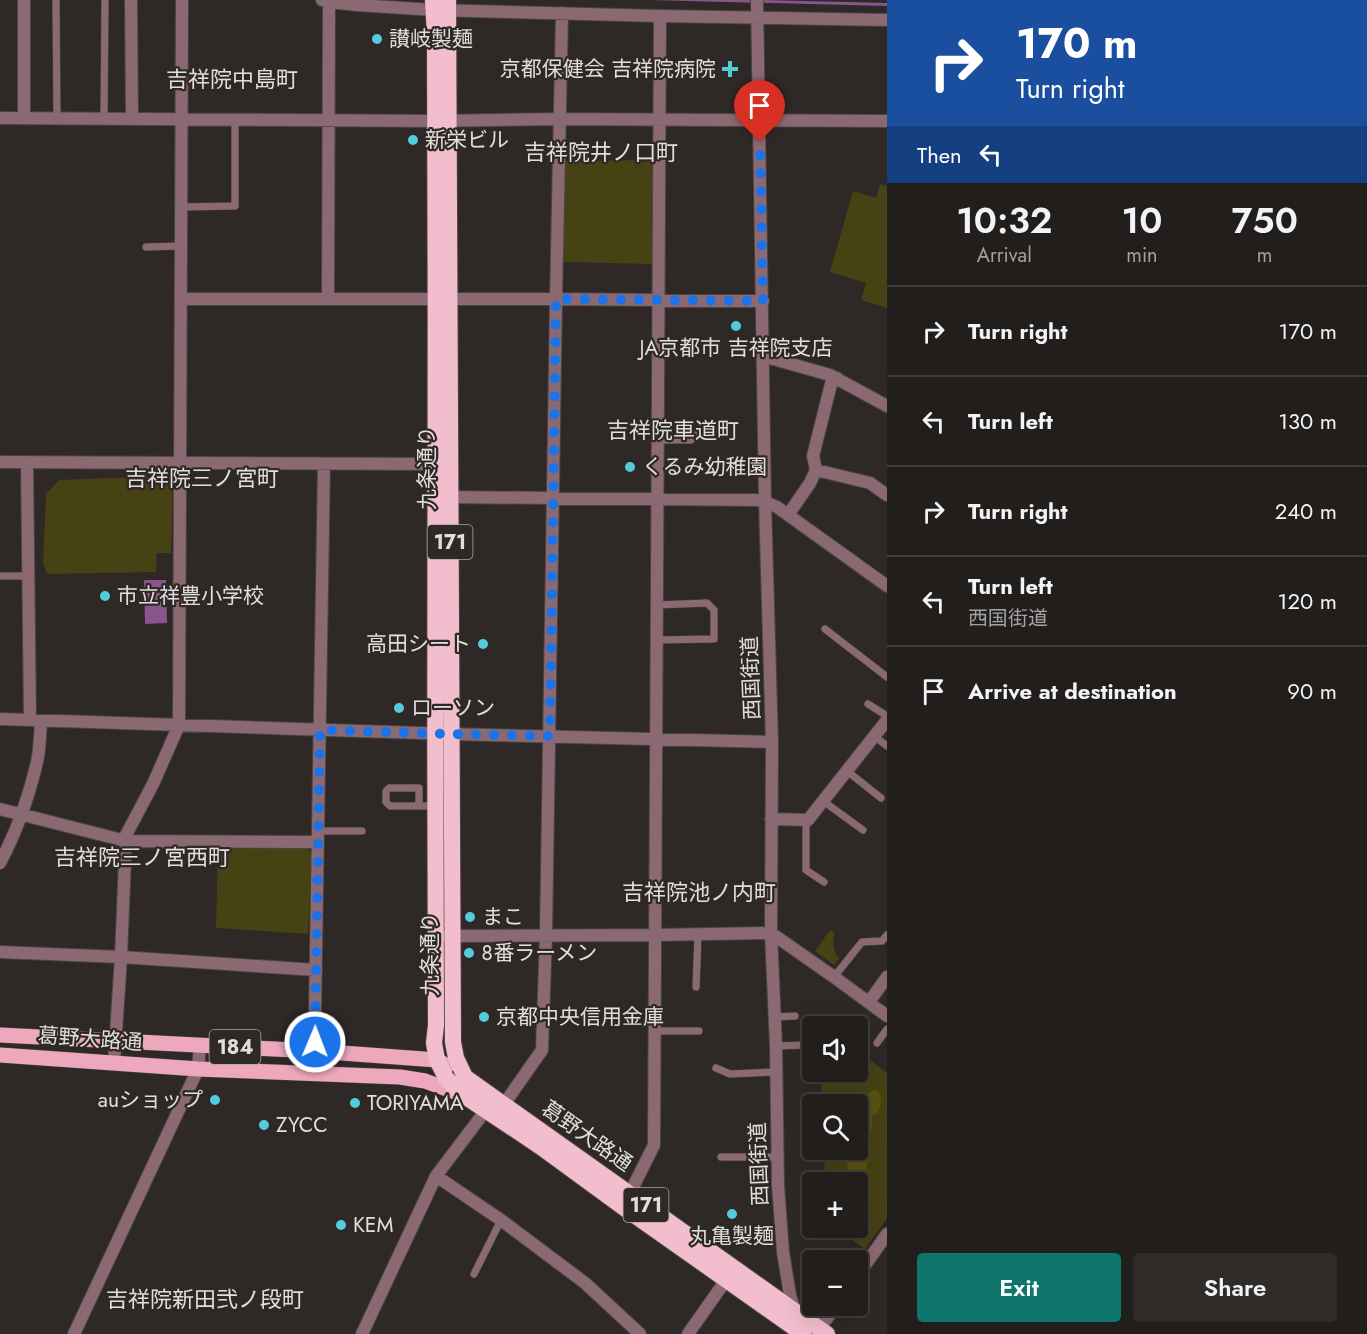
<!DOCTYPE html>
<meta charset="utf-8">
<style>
body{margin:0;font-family:Jost,"Noto Sans JP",sans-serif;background:#2e2b29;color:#f1f3f6;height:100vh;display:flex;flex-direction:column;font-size:22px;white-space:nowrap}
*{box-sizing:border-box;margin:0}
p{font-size:20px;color:#a2a2a3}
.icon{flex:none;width:33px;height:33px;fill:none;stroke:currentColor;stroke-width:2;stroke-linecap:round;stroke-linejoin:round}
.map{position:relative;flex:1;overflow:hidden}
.drawer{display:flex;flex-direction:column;background:#221e1c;width:480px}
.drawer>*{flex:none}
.guide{background:#1a4fa0;color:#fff;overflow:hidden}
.buttons{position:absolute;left:802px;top:1016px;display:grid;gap:12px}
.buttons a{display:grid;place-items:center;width:66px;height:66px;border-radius:6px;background:#221e1c;box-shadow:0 6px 24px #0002,0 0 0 2px #3f3c3b;font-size:30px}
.pin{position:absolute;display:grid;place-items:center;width:51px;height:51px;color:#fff;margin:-62px -26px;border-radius:50% 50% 50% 0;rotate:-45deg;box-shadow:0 0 6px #0007}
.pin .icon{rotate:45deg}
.me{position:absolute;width:66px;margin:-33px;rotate:1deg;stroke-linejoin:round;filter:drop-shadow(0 0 4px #0008)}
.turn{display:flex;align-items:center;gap:21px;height:126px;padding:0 30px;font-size:27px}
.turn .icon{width:78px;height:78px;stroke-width:2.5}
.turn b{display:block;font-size:42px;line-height:51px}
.then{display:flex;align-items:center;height:57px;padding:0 30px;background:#0003;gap:12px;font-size:22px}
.eta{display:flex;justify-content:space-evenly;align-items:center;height:102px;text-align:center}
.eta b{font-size:36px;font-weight:600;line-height:42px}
.cta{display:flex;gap:12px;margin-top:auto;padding:12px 30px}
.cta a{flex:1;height:69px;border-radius:6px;background:#0f766e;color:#fff;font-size:24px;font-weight:600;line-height:69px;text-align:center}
.cta a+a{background:#2e2b29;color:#f1f3f6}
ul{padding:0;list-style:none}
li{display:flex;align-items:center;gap:18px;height:90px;padding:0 30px;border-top:2px solid #3f3c3b}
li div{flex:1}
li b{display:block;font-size:22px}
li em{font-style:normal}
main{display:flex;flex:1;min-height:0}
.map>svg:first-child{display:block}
</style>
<main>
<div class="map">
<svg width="887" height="1334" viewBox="0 0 887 1334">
<rect width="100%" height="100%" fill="#2e2826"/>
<path fill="#474214" d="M655 160 654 264 562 262 564 161Z
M880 184 887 186V308L861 300 866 283 830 272 853 191 876 198Z
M169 476 173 482 171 553H157L156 572 47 574 43 563 46 494 59 480Z
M218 845 305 847 312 853 308 934 216 928Z
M830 930 835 933C832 943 833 950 839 959L834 965 815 951Z
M858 1051 887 1073V1218L865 1249 834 1227H858V1182H825L824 1149H858V1104H822L821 1071H858Z"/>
<path fill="#585211" d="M875 1089 880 1093C882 1104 881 1111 871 1117 873 1126 870 1135 868 1145 867 1150 869 1154 868 1159 866 1167 866 1175 865 1183L858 1190V1182H853C847 1168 845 1164 850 1149H858V1104H856L857 1102Z"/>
<path fill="#88558c" d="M649 0H764L887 3V6Z
M144 580H166L167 623 145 624Z"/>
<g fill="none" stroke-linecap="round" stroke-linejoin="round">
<g stroke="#4b4543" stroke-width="8">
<path id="service" d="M56 0 57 119
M104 119 105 0
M181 207 235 206V120
M146 247 181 246
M657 440H691L701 430
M0 576H28
M825 629 887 677
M656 640 714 639V610L707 603 656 605
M868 704 887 716
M874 736 887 746
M847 771 881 798
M823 801 863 830
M419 806V788H389L386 791V802L390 806H435
M808 820 806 826V870L824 882
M318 831H362
M834 977 862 942 882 941 887 935
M696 987 698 935
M775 1017 795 1016
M654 1031H699
M877 1043 887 1029
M776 1046 806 1045
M716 1068 730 1074 776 1072
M721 1157H777
M474 1274 501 1220"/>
</g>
<g stroke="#4b4543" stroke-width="14">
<path id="minor" d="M131 0 132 119
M322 0 329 2 357 5 434 10 660 16 887 20
M757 0 765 502 772 742 771 933 776 1046 778 1185 783 1252 790 1295 795 1312
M0 118 435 121 560 119 887 121
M24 118V0
M181 299H556L763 301
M328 299 329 2
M763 356 830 375 887 406
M0 462 442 464
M27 463 30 720
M816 470 870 483 887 495
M444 497 756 500 765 502
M788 515 810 483 816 470 813 456 831 384 837 378
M0 719 450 734 772 742
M0 809 126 841 318 842
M771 819 808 820 887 720
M0 863C16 833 29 796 37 762 40 749 40 734 41 721
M447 936 655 935 771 933 834 977 887 1016
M0 952 121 957 316 970
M869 1002 887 977
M114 1063 121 957 126 835 153 784 179 725 182 0
M314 1073 324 464
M500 1110 542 1050 546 935 556 299 562 13
M436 1176 501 1220 585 1283 640 1334
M626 1201 654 1145 660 16
M858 1275 887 1234
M816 1333 837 1305
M74 1334 198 1069 200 1045
M362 1334 436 1176 486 1110
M688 1334 726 1280"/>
</g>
<g stroke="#4b4543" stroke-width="14">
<path id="tertiary" d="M765 502 777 507 887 586"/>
</g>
<g stroke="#4b4543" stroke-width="16">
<path id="primary" d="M0 1035 315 1051 437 1060 447 1066
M0 1055 198 1069 400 1077 425 1081 463 1095"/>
</g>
<g stroke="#4b4543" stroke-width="18">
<path id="trunk" d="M433 0 435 35C437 365 434 695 436 1025L434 1043 437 1060 446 1078 463 1095 541 1147 623 1207 803 1334
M448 0 453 1042 456 1058 465 1077 827 1334"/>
</g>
<use href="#service" stroke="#8b6973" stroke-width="7"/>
<use href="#minor" stroke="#8b6973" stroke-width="12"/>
<use href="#tertiary" stroke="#8b6973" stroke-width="12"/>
<use href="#primary" stroke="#eea8bd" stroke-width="15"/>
<use href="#trunk" stroke="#f2bdcc" stroke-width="16"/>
</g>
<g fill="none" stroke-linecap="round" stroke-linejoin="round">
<path stroke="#1a73e8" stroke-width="10" stroke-dasharray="0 18" d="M315 1042 320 730 450 734 550 736 556 299 763 301 760 142"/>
</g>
<g fill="#53cbdb" stroke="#2e2826" stroke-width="2">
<circle cx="377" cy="39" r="6"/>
<path d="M727 60h6v6h6v6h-6v6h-6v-6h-6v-6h6z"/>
<circle cx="413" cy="140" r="6"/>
<circle cx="736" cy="326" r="6"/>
<circle cx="630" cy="467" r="6"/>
<circle cx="105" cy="596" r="6"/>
<circle cx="483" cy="644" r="6"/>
<circle cx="399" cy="708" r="6"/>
<circle cx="470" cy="917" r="6"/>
<circle cx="469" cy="953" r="6"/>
<circle cx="484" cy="1017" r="6"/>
<circle cx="215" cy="1100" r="6"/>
<circle cx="355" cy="1103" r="6"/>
<circle cx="264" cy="1125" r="6"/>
<circle cx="732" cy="1214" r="6"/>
<circle cx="341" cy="1225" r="6"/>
</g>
<g text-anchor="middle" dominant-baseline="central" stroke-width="4.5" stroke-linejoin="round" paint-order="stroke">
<g fill="#2e2826" stroke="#aca7a6" stroke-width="1.5">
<rect x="427.5" y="525" width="45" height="34" rx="4.5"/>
<rect x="209.5" y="1030" width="51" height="34" rx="4.5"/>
<rect x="623.5" y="1188" width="45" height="34" rx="4.5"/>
</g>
<g font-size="20" font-weight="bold" fill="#e2dedd">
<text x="450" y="542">171</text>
<text x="235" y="1047">184</text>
<text x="646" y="1205">171</text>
</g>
<g font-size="21" fill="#e2dedd" stroke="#2e2826" text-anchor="start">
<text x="389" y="39">讃岐製麺</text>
<text x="716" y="69" text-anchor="end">京都保健会 吉祥院病院</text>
<text x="425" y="140">新栄ビル</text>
<text x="736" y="348" text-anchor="middle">JA京都市 吉祥院支店</text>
<text x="642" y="467">くるみ幼稚園</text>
<text x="117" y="596">市立祥豊小学校</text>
<text x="471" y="644" text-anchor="end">高田シート</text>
<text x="411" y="708">ローソン</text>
<text x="482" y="917">まこ</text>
<text x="481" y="953">８番ラーメン</text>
<text x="496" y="1017">京都中央信用金庫</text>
<text x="203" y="1100" text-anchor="end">auショップ</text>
<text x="367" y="1103">TORIYAMA</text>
<text x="276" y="1125">ZYCC</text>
<text x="353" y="1225">KEM</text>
<text x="732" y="1236" text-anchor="middle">丸亀製麺</text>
</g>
<g font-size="21" fill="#e2dedd" stroke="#2e2826">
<text transform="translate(427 468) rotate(-90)">九条通り</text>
<text transform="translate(751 678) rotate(-92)">西国街道</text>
<text transform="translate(430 954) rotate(-90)">九条通り</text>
<text transform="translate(90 1039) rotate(4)">葛野大路通</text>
<text transform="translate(587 1136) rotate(35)">葛野大路通</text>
<text transform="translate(759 1164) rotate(-92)">西国街道</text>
</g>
<g font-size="22" fill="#e2dedd" stroke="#2e2826">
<text x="232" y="79">吉祥院中島町</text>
<text x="601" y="152">吉祥院井ノ口町</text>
<text x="673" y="430">吉祥院車道町</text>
<text x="202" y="478">吉祥院三ノ宮町</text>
<text x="142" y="857">吉祥院三ノ宮西町</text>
<text x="699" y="892">吉祥院池ノ内町</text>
<text x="205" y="1299">吉祥院新田弐ノ段町</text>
</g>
</g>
</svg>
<div class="buttons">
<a><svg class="icon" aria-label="sound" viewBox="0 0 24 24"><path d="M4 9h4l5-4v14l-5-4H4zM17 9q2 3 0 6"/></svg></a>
<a><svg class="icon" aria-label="search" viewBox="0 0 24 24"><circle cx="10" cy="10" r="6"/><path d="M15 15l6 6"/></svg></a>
<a>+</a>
<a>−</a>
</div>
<div class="pin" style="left:760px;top:142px;background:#d93025"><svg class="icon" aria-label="arrive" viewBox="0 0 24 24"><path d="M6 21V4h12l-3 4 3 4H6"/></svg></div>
<svg class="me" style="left:315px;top:1042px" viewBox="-20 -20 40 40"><circle r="17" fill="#1a73e8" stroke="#fff" stroke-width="3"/><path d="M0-11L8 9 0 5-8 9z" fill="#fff"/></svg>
</div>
<section class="drawer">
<div class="guide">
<div class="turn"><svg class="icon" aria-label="right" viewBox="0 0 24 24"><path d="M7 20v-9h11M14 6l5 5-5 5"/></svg><div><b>170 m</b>Turn right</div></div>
<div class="then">Then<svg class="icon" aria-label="left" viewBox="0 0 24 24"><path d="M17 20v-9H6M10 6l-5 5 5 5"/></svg></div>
</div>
<div class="eta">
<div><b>10:32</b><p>Arrival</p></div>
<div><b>10</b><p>min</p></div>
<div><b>750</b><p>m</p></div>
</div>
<ul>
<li><svg class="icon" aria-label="right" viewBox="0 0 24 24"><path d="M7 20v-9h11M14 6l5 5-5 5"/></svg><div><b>Turn right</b></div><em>170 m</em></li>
<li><svg class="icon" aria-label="left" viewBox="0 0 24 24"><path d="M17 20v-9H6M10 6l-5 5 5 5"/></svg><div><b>Turn left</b></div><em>130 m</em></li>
<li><svg class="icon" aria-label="right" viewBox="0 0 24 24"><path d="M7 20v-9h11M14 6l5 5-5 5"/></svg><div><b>Turn right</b></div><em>240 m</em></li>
<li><svg class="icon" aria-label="left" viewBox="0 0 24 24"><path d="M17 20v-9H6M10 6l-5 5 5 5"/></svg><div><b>Turn left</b><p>西国街道</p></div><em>120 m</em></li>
<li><svg class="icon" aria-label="arrive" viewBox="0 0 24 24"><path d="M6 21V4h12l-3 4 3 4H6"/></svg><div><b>Arrive at destination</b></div><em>90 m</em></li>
</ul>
<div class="cta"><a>Exit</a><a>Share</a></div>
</section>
</main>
